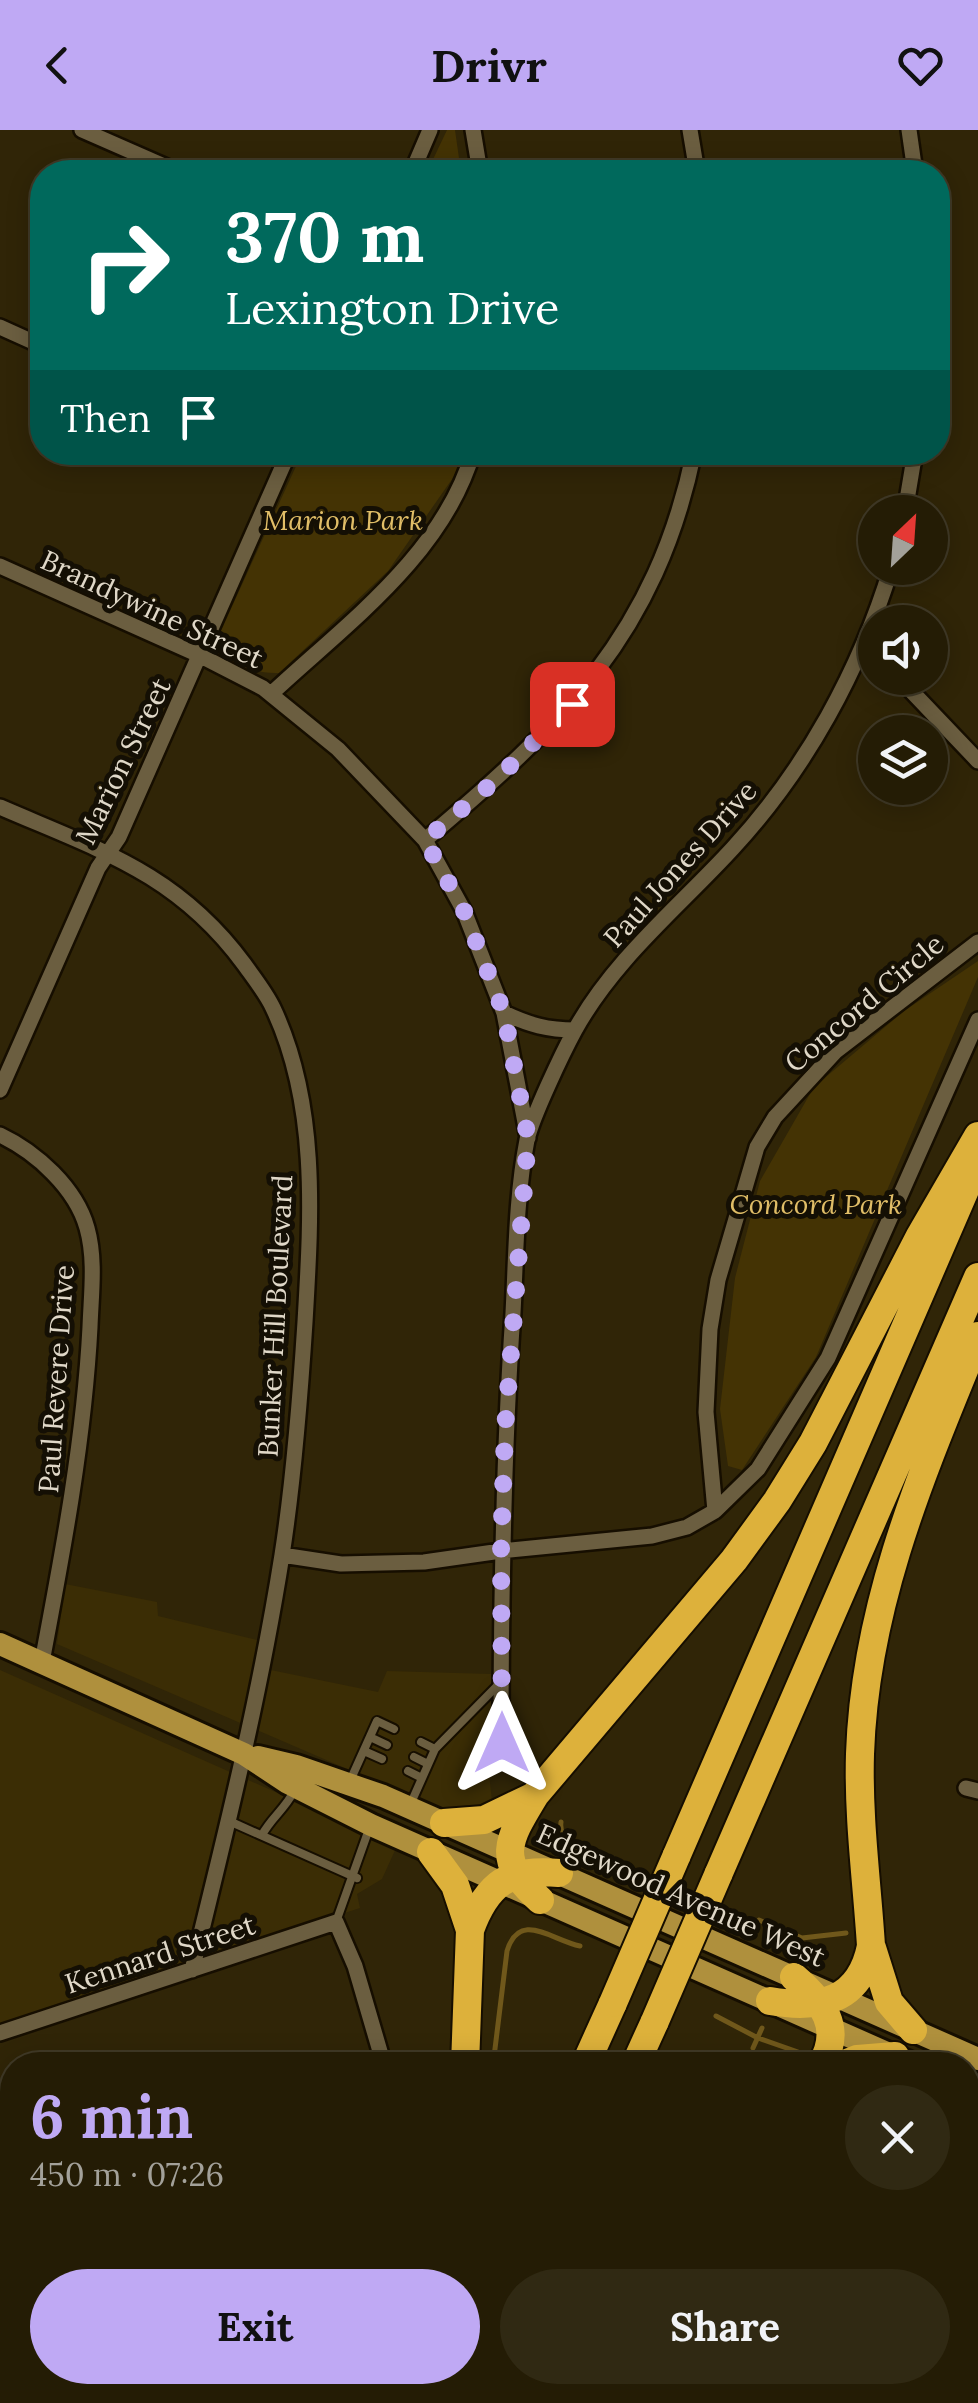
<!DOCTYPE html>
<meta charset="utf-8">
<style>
body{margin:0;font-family:Lora,serif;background:#302913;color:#f1f3f6;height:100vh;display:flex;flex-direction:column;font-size:38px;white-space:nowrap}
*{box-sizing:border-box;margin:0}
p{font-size:32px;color:#a3a19a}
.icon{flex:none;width:55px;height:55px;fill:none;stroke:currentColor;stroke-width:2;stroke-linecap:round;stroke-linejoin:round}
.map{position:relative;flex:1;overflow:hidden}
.side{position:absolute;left:0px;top:1922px;width:980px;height:352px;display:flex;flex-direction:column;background:#241c05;border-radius:40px 40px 0 0;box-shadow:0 5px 25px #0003,0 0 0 2px #413a27}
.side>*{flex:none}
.hud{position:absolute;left:30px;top:30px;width:920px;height:305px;border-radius:40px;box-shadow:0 5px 25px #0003,0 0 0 2px #413a27;background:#00695c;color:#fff;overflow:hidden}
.needle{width:65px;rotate:25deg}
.controls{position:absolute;left:858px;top:365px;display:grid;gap:20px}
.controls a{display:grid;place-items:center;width:90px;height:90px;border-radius:50%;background:#241c05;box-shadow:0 5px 25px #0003,0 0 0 2px #413a27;font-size:50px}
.pin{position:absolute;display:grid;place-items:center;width:85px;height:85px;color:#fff;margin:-42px;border-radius:20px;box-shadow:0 5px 15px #0006}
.me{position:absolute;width:110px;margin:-55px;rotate:0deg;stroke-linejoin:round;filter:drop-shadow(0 0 8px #0008)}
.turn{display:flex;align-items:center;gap:35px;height:210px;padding:0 30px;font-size:45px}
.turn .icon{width:130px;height:130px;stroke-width:2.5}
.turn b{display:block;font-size:70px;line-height:85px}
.then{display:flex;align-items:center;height:95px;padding:0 30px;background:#0003;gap:20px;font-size:38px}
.round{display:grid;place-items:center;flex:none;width:105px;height:105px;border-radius:52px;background:#302913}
.summary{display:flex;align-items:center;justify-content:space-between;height:170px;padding:0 30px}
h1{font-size:60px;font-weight:700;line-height:75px;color:#bfa9f4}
.cta{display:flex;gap:20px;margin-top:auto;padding:20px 30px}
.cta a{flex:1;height:115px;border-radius:60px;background:#bfa9f4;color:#111;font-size:40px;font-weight:700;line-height:115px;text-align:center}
.cta a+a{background:#302913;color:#f1f3f6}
header{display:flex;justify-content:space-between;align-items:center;height:130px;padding:0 30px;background:#bfa9f4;color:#111;font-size:45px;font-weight:700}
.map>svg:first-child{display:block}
</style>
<header><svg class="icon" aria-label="back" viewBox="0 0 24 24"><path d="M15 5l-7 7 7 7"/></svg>Drivr<svg class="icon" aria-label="heart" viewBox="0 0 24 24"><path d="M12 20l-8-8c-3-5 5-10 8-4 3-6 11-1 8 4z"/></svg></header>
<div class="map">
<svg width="978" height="2273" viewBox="0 0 978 2273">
<rect width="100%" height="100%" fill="#302507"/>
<path fill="#3b2d05" d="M65 1454 157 1472 158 1486 261 1511 256 1537 378 1562 387 1541 491 1544 495 1587 485 1608 493 1680 461 1684 440 1679 57 1514Z
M0 1540 397 1716 382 1749 357 1764 360 1778 0 1895Z"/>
<path fill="#443304" d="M447 0H455L461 42H427Z
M302 323H462L457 342 388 441 279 543C248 544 233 532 219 505Z
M978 831V847L816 1227 742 1340 728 1336 720 1279 735 1148 760 1051 814 957 904 881Z"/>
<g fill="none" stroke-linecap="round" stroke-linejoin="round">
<path stroke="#70581b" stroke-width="5" d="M561 1692C558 1714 584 1721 601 1728
M759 1790 802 1808 846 1803
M796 1819 802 1808
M716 1886 758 1908 798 1922
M753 1918 762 1898
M493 1935 507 1821C520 1780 551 1810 580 1816"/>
<g stroke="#160e00" stroke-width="12">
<path id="service" d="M370 1607 387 1615
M435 1619 498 1555
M364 1621 382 1629
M414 1627 428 1634
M408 1641 422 1648
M350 1651 377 1591 394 1599
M411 1673 435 1619 421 1612
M229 1691 357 1748
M262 1705C271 1688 285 1679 294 1661
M336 1792 369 1699
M682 2273 685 2265 706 2273"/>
</g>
<g stroke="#160e00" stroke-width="20">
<path id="minor" d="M82 0 178 42
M473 0 480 42
M690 0 697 42
M909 0 915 42
M412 42 430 0
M0 197 42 216
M905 382 915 322
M0 436 201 526 263 558 338 619 425 710 464 781 504 883 528 1008
M899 548 978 631
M271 564C346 494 443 425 473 322
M0 677C99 720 177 743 244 834 254 848 266 863 273 878 319 975 311 1089 305 1192 300 1270 294 1348 282 1425 260 1565 226 1702 192 1840
M425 710C561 595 656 505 694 322
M504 883C529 895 548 900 575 900
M0 960 98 738 119 707 289 322
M0 1005C36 1022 76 1058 87 1098 96 1130 91 1165 90 1197 84 1311 63 1421 42 1532
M715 1381 706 1282 710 1199 718 1150 757 1017 775 987 836 921 978 812
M282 1425 341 1434 424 1432 501 1421 652 1406 687 1397 715 1381 758 1339 828 1228 978 890
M501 1613C501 1469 503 1327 513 1183 516 1127 516 1066 527 1010 532 987 563 922 575 900 614 829 680 776 733 718 806 639 860 540 891 438
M966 1658 978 1661
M0 1903 336 1792 355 1836 384 1935
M0 2113 12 2109
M968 2198 978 2206
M258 2273 263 2262"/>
</g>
<g stroke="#160e00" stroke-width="28">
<path id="primary" d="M0 1514 244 1624 288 1653 371 1695 914 1935
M258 1627 296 1636 383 1666 978 1929
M968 1958 978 1963"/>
</g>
<g stroke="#160e00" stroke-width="32">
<path id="motorway" d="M444 1693 484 1690 534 1666
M431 1722 455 1755 470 1800
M676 1727 971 1046
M718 1745 978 1147
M540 1770C495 1730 507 1711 535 1665L734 1430 777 1371 813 1313 920 1106 978 1006
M872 1818 889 1872 913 1900
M794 1847C822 1871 844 1898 821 1935
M770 1871C821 1880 860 1871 871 1816 867 1753 858 1688 860 1624 865 1474 922 1343 978 1206
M465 1935 470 1800C487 1753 509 1738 559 1743
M585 1935 613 1873
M635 1935 655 1891
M842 1935 857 1929 895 1926
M412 2273 416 2262
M434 2273 438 2262
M484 2273 489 2262
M521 2273 529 2262"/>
</g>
<use href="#service" stroke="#6b5e40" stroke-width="8"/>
<use href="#minor" stroke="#6b5e40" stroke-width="15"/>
<use href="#primary" stroke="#af903d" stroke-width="22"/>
<use href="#motorway" stroke="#ddb13b" stroke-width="28"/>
<g stroke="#160e00" stroke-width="32" stroke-linecap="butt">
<path id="motorway-bridge" d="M613 1873 676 1727
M655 1891 718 1745"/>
</g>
<use href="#motorway-bridge" stroke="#ddb13b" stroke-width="28"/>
</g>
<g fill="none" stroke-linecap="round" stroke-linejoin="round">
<path stroke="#bfa9f4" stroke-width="18" stroke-dasharray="0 32.4" d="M502 1613 501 1421 505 1299 528 1008 504 883 464 781 425 710 496 650 572 574"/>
</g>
<g text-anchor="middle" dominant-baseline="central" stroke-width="10" stroke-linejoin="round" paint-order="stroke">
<g font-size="28" font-style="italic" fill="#e0bd67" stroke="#140f04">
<text x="343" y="390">Marion Park</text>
<text x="816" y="1074">Concord Park</text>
</g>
<g font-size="28" fill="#e0d8c8" stroke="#140f04">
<text transform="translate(152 479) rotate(25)">Brandywine Street</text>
<text transform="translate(123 631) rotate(-64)">Marion Street</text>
<text transform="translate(680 734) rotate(-48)">Paul Jones Drive</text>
<text transform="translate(864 873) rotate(-40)">Concord Circle</text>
<text transform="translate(275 1186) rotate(-87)">Bunker Hill Boulevard</text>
<text transform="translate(56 1249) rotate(-86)">Paul Revere Drive</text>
<text transform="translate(681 1765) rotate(24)">Edgewood Avenue West</text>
<text transform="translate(160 1824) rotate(-18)">Kennard Street</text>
</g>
</g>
</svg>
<div class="controls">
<a><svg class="needle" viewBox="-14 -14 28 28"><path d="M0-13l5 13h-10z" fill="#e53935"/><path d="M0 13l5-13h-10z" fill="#a3a19a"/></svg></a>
<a><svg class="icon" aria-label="sound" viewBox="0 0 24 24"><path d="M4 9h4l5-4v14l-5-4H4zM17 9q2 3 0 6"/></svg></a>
<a><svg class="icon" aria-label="layers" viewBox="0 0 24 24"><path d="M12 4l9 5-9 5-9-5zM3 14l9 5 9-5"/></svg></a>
</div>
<div class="pin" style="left:572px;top:574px;background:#d93025"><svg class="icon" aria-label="arrive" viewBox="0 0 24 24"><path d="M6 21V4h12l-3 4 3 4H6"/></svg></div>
<svg class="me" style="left:502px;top:1613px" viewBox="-20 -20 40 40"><path d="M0-17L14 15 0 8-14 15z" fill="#bfa9f4" stroke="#fff" stroke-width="4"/></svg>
<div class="hud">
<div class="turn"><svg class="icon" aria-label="right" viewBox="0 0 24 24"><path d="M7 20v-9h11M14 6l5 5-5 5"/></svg><div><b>370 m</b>Lexington Drive</div></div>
<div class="then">Then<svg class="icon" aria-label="arrive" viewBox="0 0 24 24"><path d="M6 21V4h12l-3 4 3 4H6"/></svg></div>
</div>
<section class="side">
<div class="summary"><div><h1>6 min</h1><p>450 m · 07:26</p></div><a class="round"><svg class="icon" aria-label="close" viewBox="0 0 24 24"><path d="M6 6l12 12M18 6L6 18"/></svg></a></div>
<div class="cta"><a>Exit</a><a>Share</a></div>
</section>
</div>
